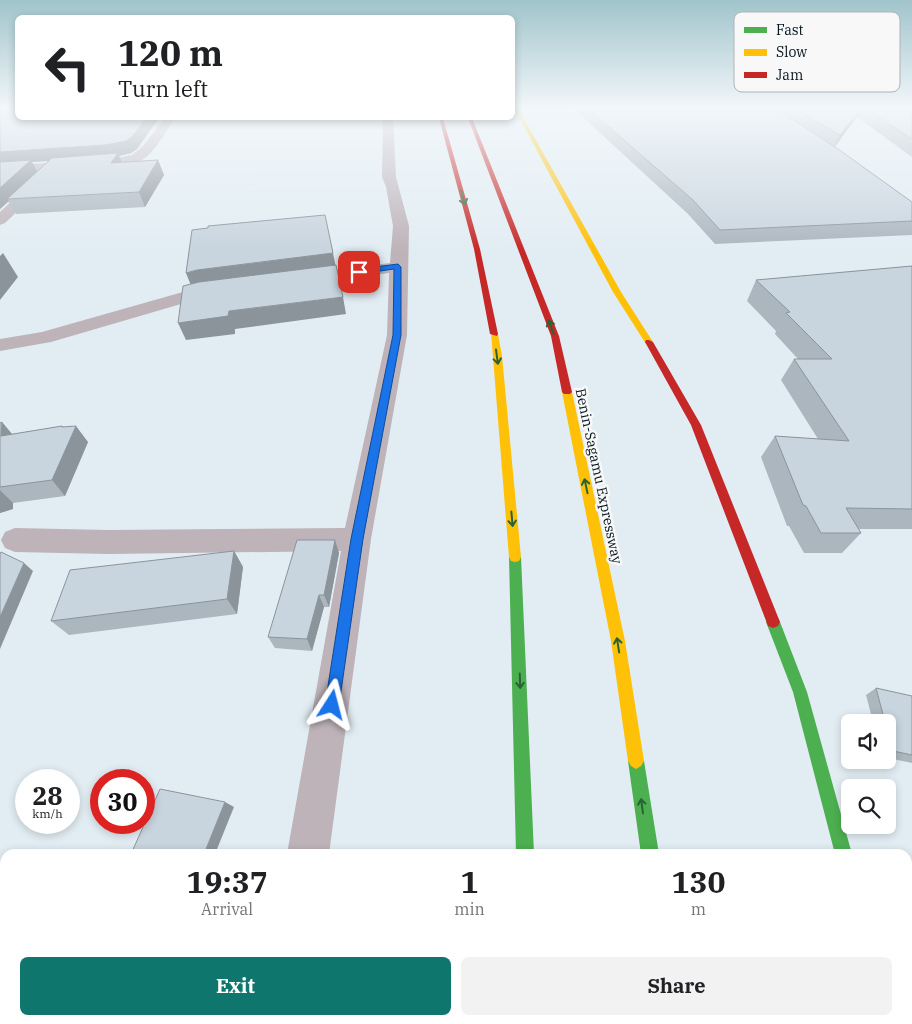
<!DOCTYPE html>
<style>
body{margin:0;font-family:"IBM Plex Serif",serif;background:#f2f2f2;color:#202124;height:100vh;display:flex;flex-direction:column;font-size:19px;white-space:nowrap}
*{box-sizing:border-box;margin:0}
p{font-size:16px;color:#757577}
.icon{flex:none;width:28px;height:28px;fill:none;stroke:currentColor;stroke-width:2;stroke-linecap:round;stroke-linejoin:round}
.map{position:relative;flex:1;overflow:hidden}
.details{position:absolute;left:0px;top:849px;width:912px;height:176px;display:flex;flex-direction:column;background:#fff;border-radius:15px 15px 0 0;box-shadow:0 2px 8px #0003}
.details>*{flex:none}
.guide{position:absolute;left:15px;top:15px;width:500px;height:105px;border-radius:8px;box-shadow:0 2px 8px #0003;background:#fff;color:#202124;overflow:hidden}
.fabs{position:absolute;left:841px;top:714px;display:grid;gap:10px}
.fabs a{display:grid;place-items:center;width:55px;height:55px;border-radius:8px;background:#fff;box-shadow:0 2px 8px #0003;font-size:25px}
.speed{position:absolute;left:15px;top:769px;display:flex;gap:10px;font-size:25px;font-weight:700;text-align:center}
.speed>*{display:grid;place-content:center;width:65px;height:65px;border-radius:50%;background:#fff;box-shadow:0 2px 8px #0003;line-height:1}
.speed small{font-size:12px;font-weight:400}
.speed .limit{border:8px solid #d22;background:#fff;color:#111}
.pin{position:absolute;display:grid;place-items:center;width:42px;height:42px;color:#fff;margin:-21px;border-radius:10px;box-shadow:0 2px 8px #0006}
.me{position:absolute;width:55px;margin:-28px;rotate:9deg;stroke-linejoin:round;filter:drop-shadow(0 0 4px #0008)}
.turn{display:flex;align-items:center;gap:18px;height:105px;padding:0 20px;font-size:22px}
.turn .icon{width:65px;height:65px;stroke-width:2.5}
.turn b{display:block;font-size:35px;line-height:42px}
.eta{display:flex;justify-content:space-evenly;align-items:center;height:85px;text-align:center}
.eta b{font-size:30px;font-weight:800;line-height:35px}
.primary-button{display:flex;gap:10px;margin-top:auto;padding:10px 20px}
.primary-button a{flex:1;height:58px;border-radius:8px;background:#0f766e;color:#fff;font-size:20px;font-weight:800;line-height:58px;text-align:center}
.primary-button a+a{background:#f2f2f2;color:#202124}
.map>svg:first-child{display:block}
</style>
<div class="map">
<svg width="912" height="1024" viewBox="0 0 912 1024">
<rect width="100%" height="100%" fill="#e2edf3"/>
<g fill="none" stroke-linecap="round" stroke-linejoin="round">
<path fill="#bdb3b9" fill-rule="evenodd" d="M165 118H175C166 131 156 151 142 160 123 171 27 172 0 174V166L111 159 132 155 142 147Z
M383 118H393L396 177 409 226 407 335 371 539 329 854H287L341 551 109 554 15 552 5 548 1 540 5 532 15 528 109 530 345 528 387 335 389 273 301 284 295 283 292 279 295 275 301 274 390 263 393 226 386 187 382 177Z
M39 179 44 180 46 183 44 186 5 223 0 225V212L34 180Z
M216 285 222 286 225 290 222 294 205 297 51 342 0 351V339L42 332 197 288Z
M908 1007 912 1018V1024H865L864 1020H908Z
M253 1020H301L302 1024H252Z"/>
<path fill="#4caf50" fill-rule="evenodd" d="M515 552 519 553 521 557 534 854H516L509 557 511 553Z
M773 616 778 618 780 622 807 692 852 854H835L793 692 766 622 768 618Z
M636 753 641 756 644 761 659 854H641L628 761 631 756Z
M519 1020H539V1024H519Z
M664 1020H684L685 1024H665Z"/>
<path fill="#ffc107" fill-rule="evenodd" d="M514 108H518L621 292 653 342 652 344H646L613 292Z
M491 332 498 334 502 356 521 557 519 561 515 562 511 561 509 557Z
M567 389 572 392 625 641 644 761 641 766 636 769 631 766 628 761 611 641 562 392Z"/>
<path fill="#c62828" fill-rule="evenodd" d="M439 118H443L480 249 498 334 497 336 490 334 474 249Z
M468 118H472L559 336 572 392 570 394H564L562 392 551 336Z
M646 340H649L653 342 701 425 780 622 778 626 773 628 768 626 691 425 645 342Z"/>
</g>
<path fill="#acb6bf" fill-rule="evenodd" d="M0 108 154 123 137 149 131 153 119 156 122 162 158 160 164 175 145 207 16 214 8 201 0 209ZM48 161 37 172 32 162Z
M573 108H912V157L857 117 835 147 912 202V235L715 244 688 214Z
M912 266V529H858L861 533 842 553H804L789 526H787L761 457 775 436 818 439 781 380 794 359H798L775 334 776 331 747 301 756 280Z
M2 422 12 434 62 426 64 427 88 442 65 496 13 503V509L0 513V423Z
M335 540 339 553 329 607H324L312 651 275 648 268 637Z
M234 551 243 567 237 614 69 635 51 621Z
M876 688 912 696V763L888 758V722H873L866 695Z"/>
<path fill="#8c949b" d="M862 108 857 117 834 147 840 135Z
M146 118H159L137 149 131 153 119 156 124 167 111 163V157L32 162 38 173 7 199 9 201 0 209V152Z
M158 160 164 175 145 207 139 192Z
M3 253 18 277 0 300V256Z
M333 253 336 268 192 288 186 273 197 270Z
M343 297 346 314 235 329V334L186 340 178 323 229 311Z
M2 422 16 439 1 436Z
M62 426 71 437 76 426 88 442 65 496 52 480Z
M0 490 13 503V509L0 513Z
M335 540 339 553 329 607 324 595Z
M234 551 243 567 237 614 227 599Z
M24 563 33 571 0 649V617Z
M319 595 324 607 312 651 307 639Z
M225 802 234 807 215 854H204Z
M151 1020H164L163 1024H150Z
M370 1020H382L395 1024H383Z"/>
<path fill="#c8d4de" stroke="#8c949b" d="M0 108H18V118H146L132 137 126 141 105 145 0 152Z
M587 108H775L838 149 912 202V221L720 230 693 200Z
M794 108H861L840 135Z
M865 108H912V139Z
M118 153 111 163 158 160 139 192 7 199 52 158Z
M31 160 0 188V162Z
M325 215 333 253 197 270 186 273 192 230 208 228V226Z
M336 265 343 297 229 311 228 316 178 323 183 286 199 282Z
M912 266V509L846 508 861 533H821L806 506 803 505 775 436 849 441 794 359H832L786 313 790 312 756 280Z
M2 422 1 436 62 426V427L76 426 52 480 0 487V423Z
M297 540H335L324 595H319L307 639 268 637Z
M234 551 227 599 51 621 70 570Z
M1 552 24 563 0 617V554Z
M876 688 912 696V755L893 751 888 730V722H885Z
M160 789 225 802 204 854H131Z
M92 1020H151L150 1024H90Z
M362 1020H370L383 1024H361Z"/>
<defs><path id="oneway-shaft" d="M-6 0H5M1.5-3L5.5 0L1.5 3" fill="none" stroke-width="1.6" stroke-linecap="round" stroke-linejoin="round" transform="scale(1.25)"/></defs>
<g stroke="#286237">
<use href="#oneway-shaft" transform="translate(463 198) rotate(75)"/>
<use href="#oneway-shaft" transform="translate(551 327) rotate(-111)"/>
<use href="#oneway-shaft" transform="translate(497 357) rotate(82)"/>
<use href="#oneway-shaft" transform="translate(586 486) rotate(-102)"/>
<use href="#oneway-shaft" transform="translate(512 519) rotate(85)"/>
<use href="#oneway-shaft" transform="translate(618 645) rotate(-99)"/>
<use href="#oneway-shaft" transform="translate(520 681) rotate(88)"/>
<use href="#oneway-shaft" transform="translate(642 806) rotate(-98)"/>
</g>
<linearGradient id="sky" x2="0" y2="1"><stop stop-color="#a0c4cb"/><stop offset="0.43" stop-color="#f2f7fa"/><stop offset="1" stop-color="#f2f7fa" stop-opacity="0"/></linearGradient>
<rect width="912" height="251" fill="url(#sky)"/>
<path fill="#1a73e8" stroke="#114b97" d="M398 264 401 267V335L363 539 339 705 337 710 332 713 327 710 325 705 351 539 393 335 394 269 359 274 355 272 359 269Z"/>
<g text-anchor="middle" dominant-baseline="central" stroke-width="5" stroke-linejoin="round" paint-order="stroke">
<g font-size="14" fill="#04151e" stroke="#f8f8f8">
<text transform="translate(599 476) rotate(78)">Benin-Sagamu Expressway</text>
</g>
</g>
<rect x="734" y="12" width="166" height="80" rx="8" fill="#f8f8f8" stroke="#afb4b7" stroke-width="1"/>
<rect x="744" y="27" width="23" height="6" fill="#4caf50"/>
<rect x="744" y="49" width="23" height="7" fill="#ffc107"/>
<rect x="744" y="72" width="23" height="6" fill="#c62828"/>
<g font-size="14" fill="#04151e">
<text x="776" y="35">Fast</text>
<text x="776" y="57">Slow</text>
<text x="776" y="80">Jam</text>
</g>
</svg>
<div class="fabs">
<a><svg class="icon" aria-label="sound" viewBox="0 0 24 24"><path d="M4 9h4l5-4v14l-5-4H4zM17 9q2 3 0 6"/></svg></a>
<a><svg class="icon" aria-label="search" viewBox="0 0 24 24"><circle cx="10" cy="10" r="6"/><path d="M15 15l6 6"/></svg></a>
</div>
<div class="speed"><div>28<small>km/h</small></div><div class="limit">30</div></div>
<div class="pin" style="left:359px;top:272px;background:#d93025"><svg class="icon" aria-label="arrive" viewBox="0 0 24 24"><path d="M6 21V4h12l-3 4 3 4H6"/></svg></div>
<svg class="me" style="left:332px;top:705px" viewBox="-20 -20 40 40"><path d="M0-17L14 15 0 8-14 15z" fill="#1a73e8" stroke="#fff" stroke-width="4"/></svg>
<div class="guide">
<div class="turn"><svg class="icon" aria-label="left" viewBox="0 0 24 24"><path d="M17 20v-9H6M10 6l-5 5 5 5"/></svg><div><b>120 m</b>Turn left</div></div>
</div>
<section class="details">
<div class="eta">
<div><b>19:37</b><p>Arrival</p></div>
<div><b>1</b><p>min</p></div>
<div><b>130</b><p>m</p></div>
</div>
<div class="primary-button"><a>Exit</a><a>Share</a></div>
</section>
</div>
